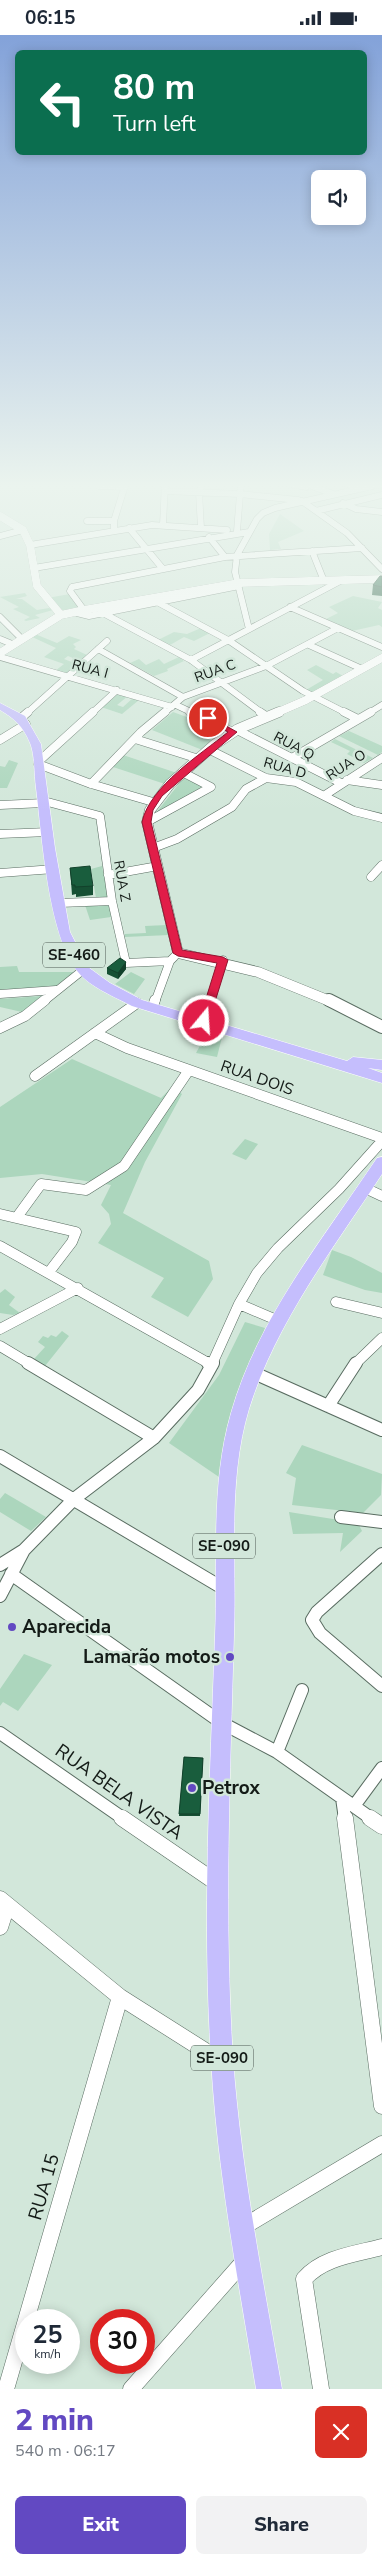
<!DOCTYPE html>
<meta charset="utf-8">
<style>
body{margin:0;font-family:"Nunito Sans",sans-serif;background:#f2f2f3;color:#1f2937;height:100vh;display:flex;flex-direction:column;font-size:19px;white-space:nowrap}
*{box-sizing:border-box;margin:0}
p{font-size:16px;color:#747a83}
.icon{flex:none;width:28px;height:28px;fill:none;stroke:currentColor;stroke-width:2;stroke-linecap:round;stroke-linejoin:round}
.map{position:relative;height:2354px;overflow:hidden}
.sheet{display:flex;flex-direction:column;background:#fff;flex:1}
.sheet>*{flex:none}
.hud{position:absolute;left:15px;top:15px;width:352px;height:105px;border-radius:8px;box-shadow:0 2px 12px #0003;background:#0b6e4f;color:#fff;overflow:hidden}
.controls{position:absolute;left:311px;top:135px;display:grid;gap:10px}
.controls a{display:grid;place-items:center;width:55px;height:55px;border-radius:8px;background:#fff;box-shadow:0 2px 12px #0003;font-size:25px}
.speed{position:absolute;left:15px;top:2274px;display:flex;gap:10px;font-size:25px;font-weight:700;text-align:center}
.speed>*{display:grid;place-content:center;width:65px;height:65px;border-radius:50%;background:#fff;box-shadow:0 2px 12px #0003;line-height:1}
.speed small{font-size:12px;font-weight:400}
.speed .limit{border:8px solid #d22;background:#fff;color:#111}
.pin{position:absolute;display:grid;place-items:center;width:42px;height:42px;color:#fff;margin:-21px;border:2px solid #fff;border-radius:50%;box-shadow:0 1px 5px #0007}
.me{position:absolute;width:55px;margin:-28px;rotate:18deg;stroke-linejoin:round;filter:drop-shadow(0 0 4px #0008)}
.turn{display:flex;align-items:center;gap:18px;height:105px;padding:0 15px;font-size:22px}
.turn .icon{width:65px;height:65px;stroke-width:2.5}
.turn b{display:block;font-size:35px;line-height:42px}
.round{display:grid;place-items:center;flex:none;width:52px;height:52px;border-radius:8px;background:#f2f2f3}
.overview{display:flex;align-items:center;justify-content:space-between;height:85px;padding:0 15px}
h1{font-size:30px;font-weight:800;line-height:38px;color:#6249c2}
.action{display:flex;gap:10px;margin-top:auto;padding:10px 15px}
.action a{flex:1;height:58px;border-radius:8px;background:#6249c2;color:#fff;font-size:20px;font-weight:800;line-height:58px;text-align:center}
.action a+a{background:#f2f2f3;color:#1f2937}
.status{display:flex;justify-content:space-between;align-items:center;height:35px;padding:0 25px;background:#fff;direction:ltr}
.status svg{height:14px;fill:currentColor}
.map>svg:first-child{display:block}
</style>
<div class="status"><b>06:15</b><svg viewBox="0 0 49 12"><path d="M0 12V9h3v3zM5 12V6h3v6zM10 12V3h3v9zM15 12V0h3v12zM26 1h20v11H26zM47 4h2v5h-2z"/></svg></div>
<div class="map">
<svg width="382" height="2354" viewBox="0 0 382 2354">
<rect width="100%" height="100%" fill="#d2e7da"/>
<path fill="#acd6bd" d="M280 479 304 496 278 507 281 514 270 515 269 499Z
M25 558 27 561 16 564H22L37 575 49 573 53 575 35 580 40 583 26 586 24 585 30 582 13 574 19 572 0 562Z
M70 559 80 575 65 577 47 563Z
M353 561 382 567 378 573 382 575V592L379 590 352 596 326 584 338 578 329 572Z
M201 593 210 598 194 606 184 602 170 610 158 605 174 597 187 599Z
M35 599 57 608 69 601 81 605 73 609 76 612 74 614 87 620 80 626 68 621 64 624 77 629 67 638 55 636 64 629 44 622 56 613 30 601Z
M179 622 184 626 167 634 168 636 154 641 130 628 139 624 146 630 159 624 164 629Z
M316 630 333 639 336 637 343 641 315 659 306 655 323 645 307 635Z
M117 657 128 661 117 670 123 672 133 663 139 665 122 679 101 672Z
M173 677 195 685 199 683 210 691 199 697 214 708 205 716 152 695Z
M349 696 382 711V717L378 720 339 701Z
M335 704 373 723 364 728 347 719 350 716 331 707Z
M123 720 177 738 165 749 113 732Z
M9 725 18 728 7 753H0V731L5 732Z
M185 741 205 751 156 778Z
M102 831 108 862 96 863 91 834Z
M109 869 111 882 90 885 85 870Z
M167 890 169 900 125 902V899L146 898 145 891Z
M17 931 19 937H76L54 952 0 955V932Z
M131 937 145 944 134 959 115 949Z
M42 961 22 977 0 972V964Z
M207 998 222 1002 217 1022 196 1018Z
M72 1024 161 1063 172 1052 182 1059 145 1127 123 1178 209 1226 213 1244 188 1282 151 1262 164 1243 98 1208 111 1189 109 1179 101 1170 111 1150 42 1139 0 1143V1072Z
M245 1104 258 1109 246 1125 232 1119Z
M332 1215 351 1222 382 1238V1258L365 1255 323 1240Z
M5 1254 15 1262 9 1270 20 1278 13 1280 0 1278V1258Z
M245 1287 265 1293 232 1382 219 1442 169 1408 219 1340Z
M62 1296 69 1301 45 1331 34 1324 45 1312 38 1307 43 1301 48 1303 51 1300 56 1302Z
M302 1410 382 1439 381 1460 363 1478 292 1470 296 1443 286 1438Z
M5 1458 46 1482 31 1496 0 1477V1464Z
M289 1477 358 1488 362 1496 340 1517 343 1498 293 1499Z
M24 1619 52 1630 18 1676 3 1667 0 1671V1654Z"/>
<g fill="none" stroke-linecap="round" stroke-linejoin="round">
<g stroke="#596c61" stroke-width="7">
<path id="minor-far4" d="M280 447 306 452
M301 447 333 459
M342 447 360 454
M99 451 124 452
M165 456 240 459 298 465
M302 466 347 498 382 534
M343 468 356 474 382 477
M316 476 382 460
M87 486H114
M163 490 165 447
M129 493 163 534
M201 493 199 457 203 447
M114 496V486L126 447
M237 496 241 447
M0 501 23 495
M209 502 225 522
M30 510 152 490 227 495
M312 516 324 546
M34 533 249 497
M159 568 228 605 303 656 346 678
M290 572 382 612
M84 575 70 556 72 552 225 522 362 513
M77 578 89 581 239 551
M103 578 191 625 262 678
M0 582 21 603
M249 594 235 537 237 520 257 484 263 478 275 473 382 449
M0 604 12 609
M309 610 362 634
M98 614 183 662
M0 622 172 672
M191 625 342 545
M176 670 193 678
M27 678 107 606
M92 678 117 655
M164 678 183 662 266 631 338 593
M369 678 382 670"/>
</g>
<g stroke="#596c61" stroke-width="9">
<path id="minor-far3" d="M190 677 233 697
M260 677 266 681
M344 677 358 684
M21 683 28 677
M237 695 341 748
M135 704 199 724
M0 705 26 689
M210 715 266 743 296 747 354 776 382 783
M292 723 371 677
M38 727 93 677
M38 729 91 749 153 767
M347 745 382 750
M91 749 141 697 165 677
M325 760 382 723
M44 766 100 781 112 866 126 928 170 926
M0 770 44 768
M147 787 211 752 182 737
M0 799 48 797
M153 813 177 804 232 772 246 754 266 743
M0 838 54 834
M108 840 158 831
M371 842 382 830
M60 868 112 866
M0 959 56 955
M43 967 83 935
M155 967 170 926 174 922
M210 967 223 925"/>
</g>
<g stroke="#596c61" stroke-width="11">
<path id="minor-far2" d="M153 971 155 965
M204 986 210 965
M0 993 25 981 45 965
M95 998 127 1013 382 1103
M35 1041 137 968
M365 1153 382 1161
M0 1179 76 1197 72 1207 49 1237
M17 1182 41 1149 86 1155 124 1131 189 1035
M0 1211 210 1329
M336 1267 382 1278
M239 1269 279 1286
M0 1294 78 1253
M0 1311 30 1329
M212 1329 239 1269 257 1238 278 1213 339 1154 382 1106
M355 1329 382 1303"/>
</g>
<g stroke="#596c61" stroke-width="14">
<path id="minor-far1" d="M28 1328 154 1403
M208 1328 212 1330
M254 1338 382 1395
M328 1371 356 1328
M0 1421 226 1555
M341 1482 382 1487
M382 1519 317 1577 312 1585 320 1598 382 1651
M0 1530 24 1515 74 1464 154 1403 198 1355 213 1328
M11 1539 222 1688 277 1717 372 1784
M0 1561 24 1515
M0 1698 124 1784
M277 1717 302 1655
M342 1763 345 1784
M354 1771 382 1733"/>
</g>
<g stroke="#596c61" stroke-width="17">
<path id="minor" d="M122 1783 217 1848
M345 1783 382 2071
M370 1783 382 1791
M0 1864 120 1962 221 2026
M0 1892 7 1870
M243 2192 382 2109
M6 2354 120 1962
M131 2354 245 2225
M321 2354 304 2244C323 2222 356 2219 382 2212"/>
</g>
<g stroke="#596c61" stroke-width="8">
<path id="tertiary-far2" d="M0 481 23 495 30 510 37 551 61 580
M0 618 61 580 84 575 239 548 382 544
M276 678 306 665 382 623"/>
</g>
<g stroke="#596c61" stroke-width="11">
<path id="tertiary-far1" d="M279 677 238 694 214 710 170 749 150 775 147 787 178 918 258 937 332 967"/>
</g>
<g stroke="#596c61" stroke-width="14">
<path id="tertiary" d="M329 965 382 992"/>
</g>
<g stroke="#fff" stroke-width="1">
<path id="primary" d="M0 668 25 681 41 709 55 813 70 897 88 932 110 948 142 965 347 1026 353 1022 382 1025V1035L368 1033 382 1038V1048L132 971C115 962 90 952 78 937 48 900 42 801 36 753 34 739 35 720 30 708 23 691 15 684 0 675Z
M382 1122V1139C333 1214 276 1287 249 1374 227 1447 237 1525 234 1600 230 1741 224 1882 233 2023 241 2134 263 2244 282 2354H256C238 2244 217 2135 211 2024 202 1883 210 1742 215 1601 218 1527 210 1451 231 1378 258 1283 323 1204 377 1123Z"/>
</g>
<use href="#minor-far4" stroke="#fff" stroke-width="6"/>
<use href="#minor-far3" stroke="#fff" stroke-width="8"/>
<use href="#minor-far2" stroke="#fff" stroke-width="10"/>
<use href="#minor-far1" stroke="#fff" stroke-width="12"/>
<use href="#minor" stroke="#fff" stroke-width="16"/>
<use href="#tertiary-far2" stroke="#fff" stroke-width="8"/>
<use href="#tertiary-far1" stroke="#fff" stroke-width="10"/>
<use href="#tertiary" stroke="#fff" stroke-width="12"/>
<use href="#primary" fill="#c5befd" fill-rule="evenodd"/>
</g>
<path fill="#165034" d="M382 541V561L372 560 373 550Z
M70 833 93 851V860L76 862V859L72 860Z
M126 927V934L118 944 107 939V933Z
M184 1722 203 1723 200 1781H179Z"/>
<path fill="#12412b" d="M126 927V934L118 944V938Z"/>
<path fill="#195d3d" stroke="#12412b" d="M380 541H382V552L373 550Z
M90 831 93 851 75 852V850H72L70 833Z
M120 923 126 927 118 938 107 933Z
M184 1722 203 1723 200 1779H179Z"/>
<linearGradient id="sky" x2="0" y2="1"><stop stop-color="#83a2d9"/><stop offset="0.58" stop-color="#ebf4ee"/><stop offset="1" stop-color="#ebf4ee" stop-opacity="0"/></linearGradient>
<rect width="382" height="777" fill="url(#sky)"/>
<path fill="#e11d48" stroke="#92132f" d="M205 682H210L237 697 162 761 153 775 151 787 182 915 223 922 228 925 209 986 204 990 199 986 217 928 178 921 173 918 142 787C150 751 200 720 228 697L205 685Z"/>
<g fill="#6249c2" stroke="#d2e7da" stroke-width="2">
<circle cx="12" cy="1592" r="5"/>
<circle cx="230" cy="1622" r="5"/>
<circle cx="192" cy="1753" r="5"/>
</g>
<g text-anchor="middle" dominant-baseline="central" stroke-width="5" stroke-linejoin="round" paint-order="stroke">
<g font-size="14" fill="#141b17" stroke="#d2e7da">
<text transform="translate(90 634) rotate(15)">RUA I</text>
<text transform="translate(215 636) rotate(-20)">RUA C</text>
<text transform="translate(294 711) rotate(28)">RUA Q</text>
<text transform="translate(346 730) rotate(-33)">RUA O</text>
<text transform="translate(285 733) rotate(16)">RUA D</text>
<text transform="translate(122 846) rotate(80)">RUA Z</text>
</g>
<g fill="#d2e7da" stroke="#4d5852" stroke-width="1">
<rect x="43" y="907.5" width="62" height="25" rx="4"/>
<rect x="193" y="1498.5" width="62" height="25" rx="4"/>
<rect x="191" y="2010.5" width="62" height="25" rx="4"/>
</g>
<g font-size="15" font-weight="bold" fill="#141b17">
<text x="74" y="920">SE-460</text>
<text x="224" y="1511">SE-090</text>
<text x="222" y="2023">SE-090</text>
</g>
<g font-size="16" fill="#141b17" stroke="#d2e7da">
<text transform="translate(257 1043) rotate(19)">RUA DOIS</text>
</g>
<g font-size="19" font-weight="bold" fill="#141b17" stroke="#d2e7da" text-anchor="start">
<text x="22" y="1592">Aparecida</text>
<text x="220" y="1622" text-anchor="end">Lamarão motos</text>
<text x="202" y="1753">Petrox</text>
</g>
<g font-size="19" fill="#141b17" stroke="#d2e7da">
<text transform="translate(119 1757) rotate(35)">RUA BELA VISTA</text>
<text transform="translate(44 2152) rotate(-74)">RUA 15</text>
</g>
</g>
</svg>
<div class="controls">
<a><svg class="icon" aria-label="sound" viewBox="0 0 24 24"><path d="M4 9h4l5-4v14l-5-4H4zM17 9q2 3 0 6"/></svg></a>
</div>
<div class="speed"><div>25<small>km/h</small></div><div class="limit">30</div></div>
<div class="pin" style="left:208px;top:683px;background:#d93025"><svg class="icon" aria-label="arrive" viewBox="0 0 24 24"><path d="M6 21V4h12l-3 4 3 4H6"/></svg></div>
<svg class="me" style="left:204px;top:986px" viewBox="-20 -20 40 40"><circle r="17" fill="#e11d48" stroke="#fff" stroke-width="3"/><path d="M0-11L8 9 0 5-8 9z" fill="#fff"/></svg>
<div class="hud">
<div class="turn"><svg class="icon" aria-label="left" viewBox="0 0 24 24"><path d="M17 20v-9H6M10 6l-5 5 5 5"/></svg><div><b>80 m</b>Turn left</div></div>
</div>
</div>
<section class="sheet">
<div class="overview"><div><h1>2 min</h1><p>540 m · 06:17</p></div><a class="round" style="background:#d93025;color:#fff"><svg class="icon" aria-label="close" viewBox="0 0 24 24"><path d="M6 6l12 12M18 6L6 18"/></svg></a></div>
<div class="action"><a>Exit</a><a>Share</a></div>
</section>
